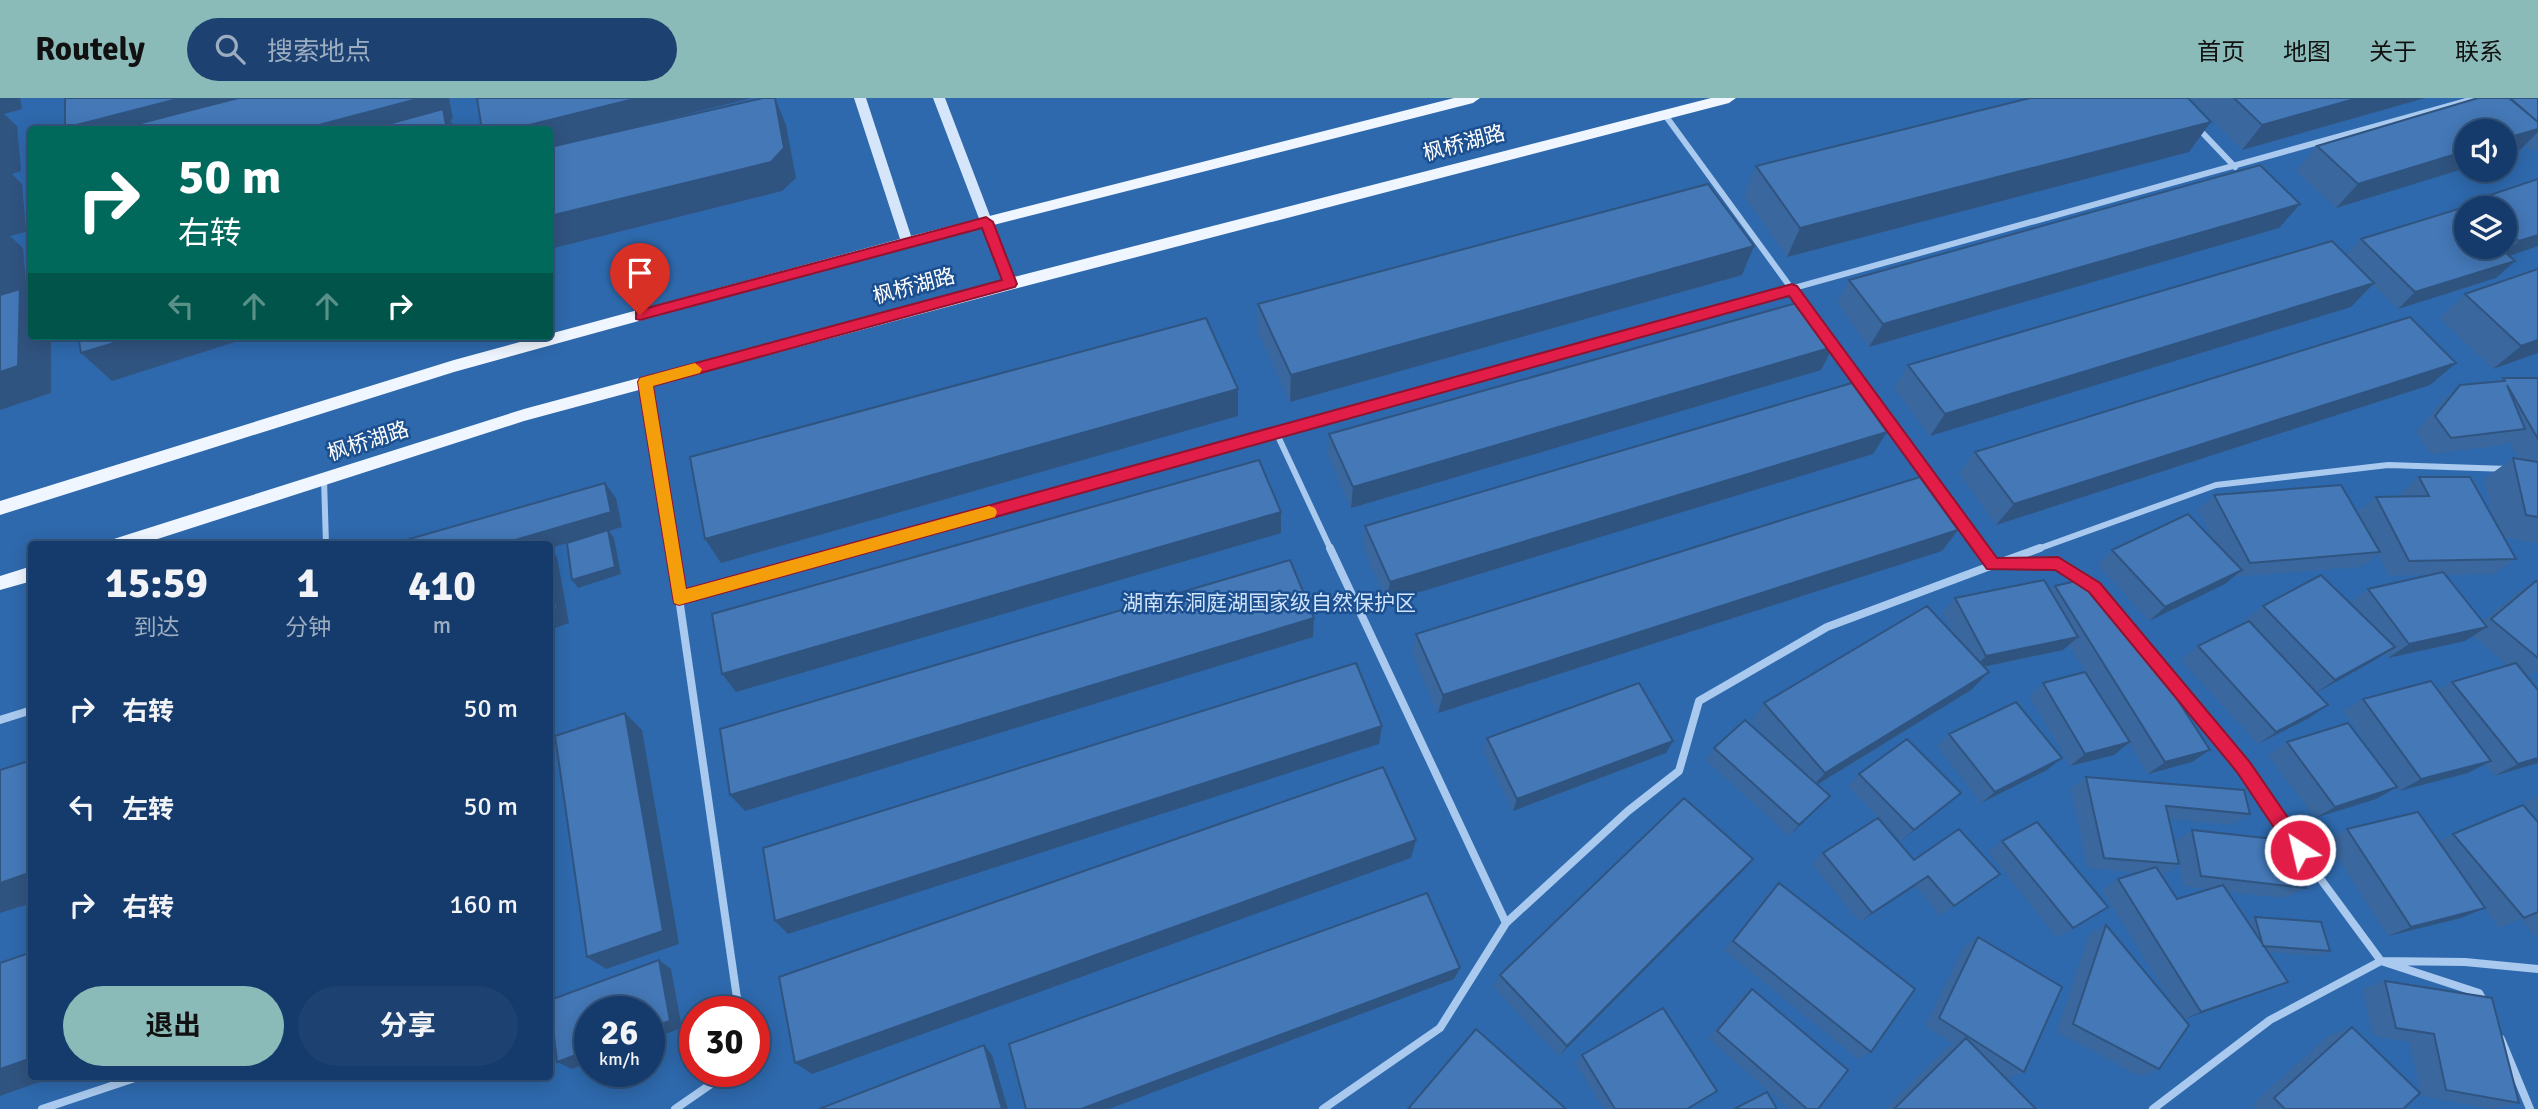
<!DOCTYPE html>
<html lang="zh">
<meta charset="utf-8">
<style>
body{margin:0;font-family:Signika,"Noto Sans SC",sans-serif;background:#1d4271;color:#f1f3f6;height:100vh;display:flex;flex-direction:column;font-size:26px;white-space:nowrap}
*{box-sizing:border-box;margin:0}
p{font-size:23px;color:#9dadc1}
.icon{flex:none;width:38px;height:38px;fill:none;stroke:currentColor;stroke-width:2;stroke-linecap:round;stroke-linejoin:round}
.map{position:relative;flex:1;overflow:hidden}
.drawer{position:absolute;left:28px;top:443px;width:525px;height:539px;display:flex;flex-direction:column;background:#143b6b;border-radius:7px;box-shadow:0 4px 18px #0003,0 0 0 2px #33557e}
.drawer>*{flex:none}
.top-card{position:absolute;left:28px;top:28px;width:525px;height:214px;border-radius:7px;box-shadow:0 4px 18px #0003,0 0 0 2px #33557e;background:#00695c;color:#fff;overflow:hidden}
.fabs{position:absolute;left:2454px;top:21px;display:grid;gap:14px}
.fabs a{display:grid;place-items:center;width:63px;height:63px;border-radius:50%;background:#143b6b;box-shadow:0 4px 18px #0003,0 0 0 2px #33557e;font-size:35px}
.speed{position:absolute;left:574px;top:898px;display:flex;gap:14px;font-size:35px;font-weight:700;text-align:center}
.speed>*{display:grid;place-content:center;width:91px;height:91px;border-radius:50%;background:#143b6b;box-shadow:0 4px 18px #0003,0 0 0 2px #33557e;line-height:1}
.speed small{font-size:18px;font-weight:400}
.speed .limit{border:10px solid #d22;background:#fff;color:#111}
.pin{position:absolute;display:grid;place-items:center;width:60px;height:60px;color:#fff;margin:-72px -30px;border-radius:50% 50% 50% 0;rotate:-45deg;box-shadow:0 0 7px #0007}
.pin .icon{rotate:45deg}
.me{position:absolute;width:77px;margin:-38px;rotate:325deg;stroke-linejoin:round;filter:drop-shadow(0 0 5px #0008)}
.turn{display:flex;align-items:center;gap:24px;height:147px;padding:0 35px;font-size:32px}
.turn .icon{width:91px;height:91px;stroke-width:2.5}
.turn b{display:block;font-size:49px;line-height:60px}
.lanes{display:flex;align-items:center;height:66px;padding:0 35px;background:#0003;justify-content:center;gap:35px;direction:ltr}
.lanes .off{opacity:.35}
.eta{display:flex;justify-content:space-evenly;align-items:center;height:119px;text-align:center}
.eta b{font-size:42px;font-weight:700;line-height:49px}
.action{display:flex;gap:14px;margin-top:auto;padding:14px 35px}
.action a{flex:1;height:80px;border-radius:42px;background:#8bbbb9;color:#111;font-size:28px;font-weight:700;line-height:80px;text-align:center}
.action a+a{background:#1d4271;color:#f1f3f6}
ul{padding:0;list-style:none}
li{display:flex;align-items:center;gap:21px;height:98px;padding:0 35px}
li div{flex:1}
li b{display:block;font-size:26px}
li em{font-style:normal}
header{display:flex;align-items:center;gap:42px;box-sizing:border-box;height:98px;padding:0 35px;background:#8bbbb9;color:#111}
header strong{font-size:33px}
nav{display:flex;gap:38px;margin-inline-start:auto;font-size:24px}
.search{width:490px;height:63px;background:#1d4271;display:flex;align-items:center;gap:18px;box-sizing:border-box;padding:0 24px;border-radius:38px;color:#9dadc1;font-size:26px}
.map>svg:first-child{display:block}
</style>
<header>
<strong>Routely</strong>
<div class="search"><svg class="icon" aria-label="search" viewBox="0 0 24 24"><circle cx="10" cy="10" r="6"/><path d="M15 15l6 6"/></svg>搜索地点</div>
<nav><a>首页</a><a>地图</a><a>关于</a><a>联系</a></nav>
</header>
<div class="map">
<svg width="2538" height="1011" viewBox="0 0 2538 1011">
<rect width="100%" height="100%" fill="#1b4f8f"/>
<path fill="#2e69ad" fill-rule="evenodd" d="M0 0H2538V1011H0ZM32 32H550V238H32ZM2466 33H2504V72H2466ZM2466 110H2504V149H2466ZM32 446H550V978H32ZM590 914H649V973H590ZM695 914H754V973H695Z"/>
<g fill="none" stroke-linecap="round" stroke-linejoin="round">
<path stroke="#a9c9ee" stroke-width="6" d="M1665 17 1982 452
M2196 28 2235 69
M645 284 671 452
M1276 334 1331 452
M324 381 326 446
M852 452 2477 0
M2035 452 2216 387 2388 367 2508 371"/>
<path stroke="#a9c9ee" stroke-width="8" d="M671 450 679 500 858 450
M1981 450 1993 467 2040 450
M679 500 739 914
M2136 539 2243 669 2286 734 2381 863 2479 895 2484 904
M0 622 32 612
M1506 825 1628 713 1679 673 1699 603 1827 529 1993 467 2058 466 2095 490 2104 501
M2501 941 2530 1011
M42 1011 141 978
M675 1011 730 973
M1323 1011 1440 930 1506 825 1330 450
M2153 1011 2270 922 2381 863 2465 864 2538 871"/>
<path fill="#d6e6fa" fill-rule="evenodd" d="M854 0H866L913 144 911 147 907 148 901 144Z
M933 0H945L1016 186 1014 189 1010 191 1004 186Z"/>
<path fill="#f0f6ff" fill-rule="evenodd" d="M1454 0H1480L1473 5 907 149 454 274 0 417V403L454 262 907 139Z
M1711 0H1736L1729 5 1010 192 524 323 142 446H111L114 441 120 439 524 311 1010 180Z
M32 468V483L0 492V478Z"/>
</g>
<path fill="#3a679d" fill-rule="evenodd" d="M2190 0H2425L2242 52Z
M2538 0V52L2533 53 2525 47 2518 54 2504 58V33H2466V70L2336 110 2296 73 2317 48Z
M2189 54 1787 159 1744 98 1756 68Z
M2538 81V148L2509 158 2515 163 2496 180 2398 211 2373 187 2351 209 1930 338 1894 290 1908 267 2346 157 2361 141 2461 114 2472 103ZM2466 110H2504V149H2466Z
M2300 106 2279 130 1869 249 1837 205 1849 182Z
M1754 148 1742 177 1290 304 1258 234V206Z
M2538 171V255L2493 271 2439 220 2465 196Z
M2456 265 2430 287 1996 427 1959 375 1975 354Z
M1821 272 1351 410 1328 358 1329 336Z
M2503 280H2538V446L2503 439 2516 461 2494 476 2446 477 2482 524 2514 497 2536 483 2538 484V573L2528 579 2538 592V665L2494 678 2485 666 2468 675 2399 693 2397 689 2376 701 2315 720 2268 657 2287 644 2391 680 2343 613 2363 601 2438 592 2452 584 2508 568 2473 538 2465 543 2388 560 2385 556 2375 562 2316 594 2328 607 2309 620 2258 646 2181 562 2198 548 2248 524 2245 521 2263 508 2350 504 2368 491 2429 477 2389 478 2378 456 2361 469 2233 479 2225 486 2149 523 2098 467 2112 452 2214 443 2198 412 2214 397 2361 421 2357 414 2376 399 2402 398 2400 395 2419 379 2493 420 2484 381 2513 360 2519 361 2509 343 2504 347 2431 356 2416 334 2441 304 2460 287 2499 283Z
M1887 334 1873 356 1387 504 1363 449 1365 428Z
M1958 432 1942 453 1438 615 1412 555 1416 536Z
M2055 488 2210 652 2192 664 2148 676 2129 645 2114 657 2070 668 2029 598 2043 585 2101 598 2069 547 2063 552 1984 569 1971 592 1818 687 1830 698 1789 738 1706 662 1714 650 1771 645 1752 623 1764 605 1956 539 1942 514 1955 500 2050 493Z
M1949 636 2047 672 1981 705 1937 648Z
M1487 640 1666 655 1513 713 1483 653Z
M1859 676 1961 695 1901 743 1848 688Z
M2086 679 2250 716 2231 727 2169 721 2174 743 2192 732 2306 790 2285 800 2228 794 2247 823 2255 819 2330 853 2319 858 2268 854 2288 884 2267 892 2184 921 2159 971 2140 978 2056 934 2089 836 2106 827 2176 911 2102 792 2118 781 2138 775 2087 770 2071 690ZM2179 767 2183 788 2209 791 2177 801 2162 777Z
M2538 698V720L2524 704Z
M2538 724V842L2521 821 2499 830 2484 810 2461 820 2388 838 2326 742 2347 731 2438 743 2453 736Z
M2002 743 2108 809 2057 840 1988 753Z
M1823 755 1914 762 2000 776 1940 818 1915 788 1860 824 1812 766Z
M1740 776 1559 958 1493 889 1500 877Z
M1779 785 1871 954 1858 961 1724 852 1769 795Z
M1978 839 2024 974 2009 980 2001 976 2036 1011H1885L1946 950 1954 946 1925 928 1964 848Z
M2385 883 2519 1005 2492 1011 2421 998 2409 944 2373 938 2362 891Z
M1752 891 1818 1011H1789L1708 940 1742 899Z
M2352 929 2403 1011H2257L2252 1006 2329 937Z
M1582 957 1717 993 1688 1011H1604L1575 965Z"/>
<path fill="#305480" d="M0 0H20L22 11 4 16 17 28 21 73 12 76 22 86 26 134 10 138 23 150 27 198 32 201V238H51V295L0 312Z
M181 0H298L176 32H66L65 30Z
M421 0H449L453 21 450 22 456 32H300Z
M638 0H752L550 50V32H509Z
M775 0 786 27 796 80 782 93 550 151V118Z
M2358 0H2425L2242 52 2262 27Z
M2211 24 2189 54 1787 159 1800 130Z
M2538 31V34L2518 54 2504 58V41Z
M2466 53V70L2336 110 2358 86Z
M2300 106 2279 130 1869 249 1883 226Z
M2538 137V148L2500 161 2519 143Z
M1754 148 1742 177 1290 304 1291 277Z
M2515 163 2496 180 2398 211 2415 194Z
M2374 185 2351 209 1930 338 1945 316Z
M137 238H254L112 283 81 255Z
M2538 242V255L2493 271 2521 248Z
M1833 249 1821 272 1351 410 1353 389Z
M2456 265 2430 287 1996 427 2014 406Z
M1238 291V318L721 465 705 441Z
M1887 334 1873 356 1387 504 1390 484Z
M605 385 616 400 622 429 609 433 614 440 621 476 578 490 572 482 609 433 550 450 557 459 569 525 550 532V446H501Z
M1281 414V435L736 594 722 576Z
M1958 432 1942 453 1438 615 1443 597Z
M2242 472 2225 486 2149 523 2165 509Z
M1314 520 1313 539 745 713 730 697Z
M2487 529 2465 543 2388 560 2409 546Z
M2078 539 2063 552 1973 571 1986 558Z
M2395 549 2375 562 2316 595 2335 582Z
M1989 574 1971 592 1810 691 1825 675Z
M2328 607 2309 620 2258 646 2276 634Z
M625 615 642 632 679 846 606 871 587 859Z
M1382 628 1379 646 788 836 775 823Z
M1673 643 1666 655 1513 713 1517 701Z
M2130 644 2114 657 2070 668 2085 656Z
M2210 652 2192 664 2148 676 2165 664Z
M2062 660 2047 672 1981 705 1995 694Z
M2538 660V665L2494 678 2518 666Z
M2491 663 2468 675 2399 693 2421 681Z
M2397 689 2376 701 2315 720 2335 709Z
M1961 695 1948 706 1901 743 1914 732Z
M1830 698 1819 709 1789 738 1799 727Z
M1416 742 1411 760 812 976 795 965Z
M1753 761 1740 776 1559 958 1567 948Z
M32 774V805L0 815V785Z
M1928 778 1915 788 1860 824 1872 815Z
M2485 810 2461 820 2388 838 2411 829Z
M659 862 671 871 682 930 649 942V930Z
M1460 870 1454 881 1109 1011H1081Z
M2288 884 2267 892 2182 922 2201 914Z
M984 947 992 957 1008 1011H1002Z
M590 952V964L572 971 557 964Z
M32 960V978H56L0 998V971Z"/>
<path fill="#4478b7" stroke="#305480" stroke-width="2" d="M65 0H181L65 30Z
M238 0H421L300 32H114Z
M477 0H638L509 32H482Z
M763 0H775L784 50 771 64 550 118V49Z
M2030 0H2188L2211 24 1800 130 1756 68Z
M2234 0H2358L2262 27Z
M2478 0H2509L2538 24V31L2504 41V33H2466V53L2358 86 2317 48Z
M2510 0H2538V24Z
M443 11 447 32H366Z
M2260 67 2300 106 1883 226 1849 182Z
M2538 81V137L2519 143 2504 131V110H2481L2472 103Z
M1708 86 1754 148 1291 277 1258 206Z
M2458 111 2466 118V149H2499L2515 163 2415 194 2361 141Z
M2332 143 2374 185 1945 316 1908 267Z
M2538 171V242L2521 248 2465 196Z
M20 191 18 268 0 274V197Z
M1800 204 1833 249 1353 389 1329 336Z
M2410 219 2456 265 2014 406 1975 354Z
M1206 220 1238 291 705 441 690 359Z
M78 238H137L81 255Z
M2503 280H2538V341L2507 287 2525 331 2451 340 2435 318 2460 287 2505 283Z
M1852 285 1887 334 1390 484 1365 428Z
M2513 360 2538 364V419L2526 417Z
M1259 362 1281 414 722 576 712 516Z
M1920 379 1958 432 1443 597 1416 536Z
M2419 379H2470L2516 461 2409 463 2376 399 2429 398Z
M605 385 611 414 501 446H392Z
M2341 387 2380 454 2250 465 2214 397Z
M2188 416 2242 472 2165 509 2112 452Z
M608 432 615 469 572 482 567 445Z
M1290 462 1314 520 730 697 720 631Z
M550 471 557 511 550 514Z
M2443 474 2487 529 2409 546 2368 491Z
M2321 477 2395 549 2335 582 2263 508Z
M2044 482 2078 539 1986 558 1955 500Z
M2076 483 2113 502 2210 652 2165 664 2055 488Z
M2536 483 2538 484V560L2491 521Z
M1927 508 1989 574 1825 675 1764 605Z
M2249 523 2328 607 2276 634 2198 548Z
M1356 565 1382 628 775 823 763 750Z
M2516 565 2538 592V660L2518 666 2452 584Z
M2085 574 2130 644 2085 656 2043 585Z
M2431 583 2491 663 2421 681 2363 601Z
M1639 585 1673 643 1517 701 1487 640Z
M2016 604 2062 660 1995 694 1949 636Z
M625 615 663 833 587 859 555 638Z
M1745 622 1830 698 1799 727 1714 650Z
M2348 625 2397 689 2335 709 2287 644Z
M1907 641 1961 695 1914 732 1859 676Z
M32 662V774L0 785V672Z
M1383 669 1416 742 795 965 779 879Z
M2086 679 2244 692 2250 716 2166 708 2179 766 2104 760Z
M1684 700 1753 761 1567 948 1500 877Z
M2523 707 2538 724V814L2524 820 2453 736Z
M2418 714 2485 810 2411 829 2347 731Z
M1878 720 1914 762 1959 731 2000 776 1954 808 1928 778 1872 815 1823 755Z
M2037 724 2108 809 2073 830 2002 743Z
M2192 732 2293 743 2306 790 2201 778Z
M2156 769 2177 801 2223 787 2288 884 2201 914 2118 781Z
M1779 785 1915 891 1871 954 1733 843Z
M1427 795 1460 870 1081 1011H1026L1009 946Z
M32 807V960L0 971V865L29 855Z
M2255 819 2321 824 2330 853 2263 848Z
M2106 827 2189 927 2159 971 2073 926Z
M1978 839 2062 889 2024 974 1939 920Z
M659 862 670 923 649 930V914H590V952L557 964 550 902Z
M2385 883 2492 900 2519 1005 2446 992 2434 936 2396 930Z
M1752 891 1848 972 1818 1011H1807L1717 933Z
M1663 910 1717 993 1687 1011H1615L1582 957Z
M2352 929 2420 995 2403 1011H2285L2274 1000Z
M1476 931 1566 1011H1408Z
M1966 940 2036 1011H1894Z
M984 947 1002 1011H819Z
M1767 994 1777 1011H1734Z"/>
<path fill="#e11d48" stroke="#92132f" stroke-width="2" d="M986 119 993 124 1017 186 1015 189 653 288 686 491 1792 186 1797 188 1997 460 2058 459 2100 485 2249 663 2306 746 2308 752 2306 758 2300 761 2293 758 2237 674 2089 494 2055 472 1987 471 1789 198 679 507 674 505 638 284 640 280 1002 182 982 130 640 222 636 221V213Z"/>
<path fill="#f59e0b" d="M695 265 702 271 700 275 653 288 686 491 989 408 995 410 997 414 995 419 679 507 674 505 638 284 640 280Z"/>
<g text-anchor="middle" dominant-baseline="central" stroke-width="5" stroke-linejoin="round" paint-order="stroke">
<g font-size="21" fill="#fff" stroke="#1b4f8f">
<text transform="translate(1464 45) rotate(-15)">枫桥湖路</text>
<text transform="translate(914 188) rotate(-15)">枫桥湖路</text>
<text transform="translate(368 343) rotate(-18)">枫桥湖路</text>
</g>
<g font-size="21" fill="#cfe3fa" stroke="#1b4f8f">
<text x="1269" y="505">湖南东洞庭湖国家级自然保护区</text>
</g>
</g>
</svg>
<div class="fabs">
<a><svg class="icon" aria-label="sound" viewBox="0 0 24 24"><path d="M4 9h4l5-4v14l-5-4H4zM17 9q2 3 0 6"/></svg></a>
<a><svg class="icon" aria-label="layers" viewBox="0 0 24 24"><path d="M12 4l9 5-9 5-9-5zM3 14l9 5 9-5"/></svg></a>
</div>
<div class="speed"><div>26<small>km/h</small></div><div class="limit">30</div></div>
<div class="pin" style="left:640px;top:217px;background:#d93025"><svg class="icon" aria-label="arrive" viewBox="0 0 24 24"><path d="M6 21V4h12l-3 4 3 4H6"/></svg></div>
<svg class="me" style="left:2300px;top:752px" viewBox="-20 -20 40 40"><circle r="17" fill="#e11d48" stroke="#fff" stroke-width="3"/><path d="M0-11L8 9 0 5-8 9z" fill="#fff"/></svg>
<div class="top-card">
<div class="turn"><svg class="icon" aria-label="right" viewBox="0 0 24 24"><path d="M7 20v-9h11M14 6l5 5-5 5"/></svg><div><b>50 m</b>右转</div></div>
<div class="lanes"><svg class="icon off" aria-label="left" viewBox="0 0 24 24"><path d="M17 20v-9H6M10 6l-5 5 5 5"/></svg><svg class="icon off" aria-label="ahead" viewBox="0 0 24 24"><path d="M12 20V5M6 11l6-6 6 6"/></svg><svg class="icon off" aria-label="ahead" viewBox="0 0 24 24"><path d="M12 20V5M6 11l6-6 6 6"/></svg><svg class="icon" aria-label="right" viewBox="0 0 24 24"><path d="M7 20v-9h11M14 6l5 5-5 5"/></svg></div>
</div>
<section class="drawer">
<div class="eta">
<div><b>15:59</b><p>到达</p></div>
<div><b>1</b><p>分钟</p></div>
<div><b>410</b><p>m</p></div>
</div>
<ul>
<li><svg class="icon" aria-label="right" viewBox="0 0 24 24"><path d="M7 20v-9h11M14 6l5 5-5 5"/></svg><div><b>右转</b></div><em>50 m</em></li>
<li><svg class="icon" aria-label="left" viewBox="0 0 24 24"><path d="M17 20v-9H6M10 6l-5 5 5 5"/></svg><div><b>左转</b></div><em>50 m</em></li>
<li><svg class="icon" aria-label="right" viewBox="0 0 24 24"><path d="M7 20v-9h11M14 6l5 5-5 5"/></svg><div><b>右转</b></div><em>160 m</em></li>
</ul>
<div class="action"><a>退出</a><a>分享</a></div>
</section>
</div>
